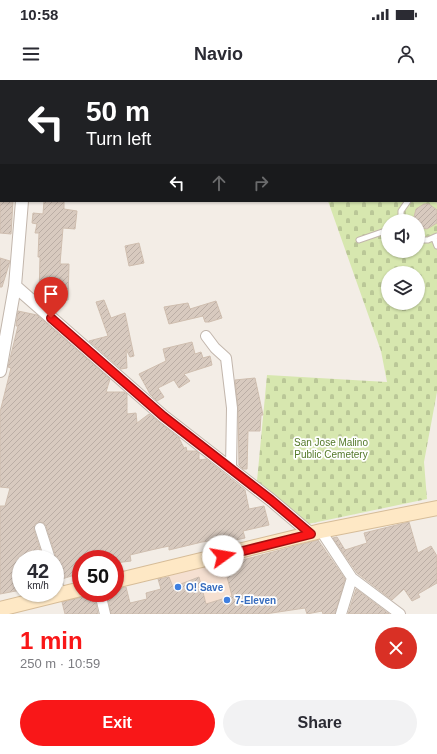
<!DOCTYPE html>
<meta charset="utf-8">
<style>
body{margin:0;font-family:Helvetica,sans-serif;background:#f2f2f3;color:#2b2b33;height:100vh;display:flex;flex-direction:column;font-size:15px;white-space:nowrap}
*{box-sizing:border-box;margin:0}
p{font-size:13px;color:#7c7c81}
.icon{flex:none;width:22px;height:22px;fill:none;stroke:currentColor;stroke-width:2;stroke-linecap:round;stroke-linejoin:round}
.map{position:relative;height:534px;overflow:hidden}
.side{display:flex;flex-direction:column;background:#fff;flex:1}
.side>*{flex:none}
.hud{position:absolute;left:0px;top:0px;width:437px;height:122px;box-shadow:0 1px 3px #0004;background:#202124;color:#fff;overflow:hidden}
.controls{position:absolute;left:381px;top:134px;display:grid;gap:8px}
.controls a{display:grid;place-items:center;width:44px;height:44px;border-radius:50%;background:#fff;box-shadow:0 1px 3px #0004;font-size:20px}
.speed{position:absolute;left:12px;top:470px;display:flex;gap:8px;font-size:20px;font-weight:700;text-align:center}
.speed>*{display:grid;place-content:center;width:52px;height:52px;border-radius:50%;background:#fff;box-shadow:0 1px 3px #0004;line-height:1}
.speed small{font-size:10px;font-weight:400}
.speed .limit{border:6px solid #d22;background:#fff;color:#111}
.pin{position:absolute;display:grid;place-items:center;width:34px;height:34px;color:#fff;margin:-41px -17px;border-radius:50% 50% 50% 0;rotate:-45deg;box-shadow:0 0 4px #0007}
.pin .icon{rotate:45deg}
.me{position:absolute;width:44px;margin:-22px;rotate:77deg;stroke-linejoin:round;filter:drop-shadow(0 0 3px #0008)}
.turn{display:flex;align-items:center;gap:14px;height:84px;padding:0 20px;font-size:18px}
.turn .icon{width:52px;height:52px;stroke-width:2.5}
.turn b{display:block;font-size:28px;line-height:34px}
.lanes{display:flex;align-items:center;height:38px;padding:0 20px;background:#0003;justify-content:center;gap:20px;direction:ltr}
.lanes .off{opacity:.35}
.round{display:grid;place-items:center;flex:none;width:42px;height:42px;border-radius:21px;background:#f2f2f3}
.summary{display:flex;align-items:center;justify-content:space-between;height:68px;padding:0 20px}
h1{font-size:24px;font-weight:700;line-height:30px;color:#f91718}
.button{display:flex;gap:8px;margin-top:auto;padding:8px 20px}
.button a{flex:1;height:46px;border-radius:24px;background:#f91718;color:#fff;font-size:16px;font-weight:700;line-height:46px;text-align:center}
.button a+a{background:#f2f2f3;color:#2b2b33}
.status{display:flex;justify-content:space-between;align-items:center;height:28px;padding:0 20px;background:#fff;direction:ltr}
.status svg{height:11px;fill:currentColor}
header{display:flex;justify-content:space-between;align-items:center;height:52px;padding:0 20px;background:#fff;font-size:18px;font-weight:700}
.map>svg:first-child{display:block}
</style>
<div class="status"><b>10:58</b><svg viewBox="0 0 49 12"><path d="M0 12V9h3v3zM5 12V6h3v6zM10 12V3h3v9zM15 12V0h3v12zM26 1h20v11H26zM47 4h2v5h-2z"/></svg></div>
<header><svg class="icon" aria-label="menu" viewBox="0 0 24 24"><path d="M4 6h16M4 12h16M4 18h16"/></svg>Navio<svg class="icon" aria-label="person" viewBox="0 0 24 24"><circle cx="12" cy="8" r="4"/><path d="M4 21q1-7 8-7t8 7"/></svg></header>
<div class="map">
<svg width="437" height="534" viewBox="0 0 437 534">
<defs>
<pattern id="cemetery-stones" width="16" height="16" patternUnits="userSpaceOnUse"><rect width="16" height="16" fill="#d7e7af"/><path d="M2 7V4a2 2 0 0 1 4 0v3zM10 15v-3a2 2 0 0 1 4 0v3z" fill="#bac797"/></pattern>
<pattern id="building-hatch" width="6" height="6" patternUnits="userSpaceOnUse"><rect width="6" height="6" fill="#d8cabf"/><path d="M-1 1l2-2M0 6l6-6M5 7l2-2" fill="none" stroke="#bbaea5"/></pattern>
</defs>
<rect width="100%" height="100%" fill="#f3ede6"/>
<path fill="#f5e0d1" d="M251 474 261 521 179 534 167 494Z"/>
<path fill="url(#cemetery-stones)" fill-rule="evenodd" d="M285 0H437V312L424 382 427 419 308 444 257 401 267 295 387 302 381 271 328 121H436V1ZM388 141H418V171H388ZM388 193H418V223H388Z"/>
<path fill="url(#building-hatch)" stroke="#cfbeaf" d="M0 121H13L11 154 0 153Z
M44 121H64V129L77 131 75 149 63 148 60 184H69L68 220H42L39 217 40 177H38L39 153H35L37 144 32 143 33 133 43 134Z
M424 124H429L437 130V143L427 149 418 147V141H413L416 129Z
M139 163 144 183 129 186 125 166Z
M0 178 10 181 2 207H0Z
M104 220 111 238 125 233 134 276 130 277 126 269 127 288 121 289 89 261 108 256 96 222Z
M216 221 222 238 209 242H205L203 236 169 244 164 227 188 223 190 229Z
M18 231 37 235 110 299 106 312H124L127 314V334L136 333 137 343 149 334 179 358 184 368 186 367 187 371H196L199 373V380L206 379 245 410 249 429 264 426 269 445 243 451 245 458 230 461 229 458 202 462 169 470V466L151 470 130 475 131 481 115 483V479H81V493L62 499 58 491 55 482 56 477 46 446 44 443 38 442 35 444 34 450 43 479H21V510L0 514V426H5L10 408 0 407V332L11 288 8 287 18 246H16Z
M192 262 195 274 201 272 203 278 210 276 212 285 184 294 190 301 179 308 174 300 158 308 164 317 157 321 150 314 139 294 166 281 163 269Z
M255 298 263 335H261L260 351H248L247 389H243L239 385 238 328 235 300Z
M409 442 418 473 431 466 437 476V503L418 514 420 517 412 521 404 509 392 520 357 493 333 458 337 457 345 470 367 463 364 453Z
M318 460 345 499 335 534H323L322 531 307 534 305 528 265 534H111L107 513H115V509L126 507 130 523 147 519 146 513 161 509 158 499 169 497 173 507 199 497 206 524 232 516 224 485Z
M356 509 389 534H348Z
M94 514 98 534H65L62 522Z"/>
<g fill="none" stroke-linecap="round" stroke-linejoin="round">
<g stroke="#c2b6ac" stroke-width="7">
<path id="service" d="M423 0 424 1
M363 1 366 0
M436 36 437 39
M436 118 437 119
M401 141V131L408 121
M434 158 437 166
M359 160 388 150
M418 160H428L437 156"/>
</g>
<g stroke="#c2b6ac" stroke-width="12">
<path id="minor" d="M206 256 215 268 226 278 232 328 231 388
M40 448 50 479
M321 451 352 498 400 534
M55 497 60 513
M100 513 105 534
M341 534 352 498"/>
</g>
<g stroke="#c2b6ac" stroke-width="14">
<path id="tertiary" d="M7 0V1
M15 206 163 336 271 420 311 454
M0 291 15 206 22 121"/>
</g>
<g stroke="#d6bc98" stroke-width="16">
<path id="secondary" d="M115 501 321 451 437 428
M0 529 81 509"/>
</g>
<use href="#service" stroke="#fff" stroke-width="5"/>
<use href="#minor" stroke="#fff" stroke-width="10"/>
<use href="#tertiary" stroke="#fff" stroke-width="12"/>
<use href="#secondary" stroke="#fee8c5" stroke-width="14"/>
</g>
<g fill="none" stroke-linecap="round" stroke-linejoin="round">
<g stroke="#a20f10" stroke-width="10">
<path id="route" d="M51 238 163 336 271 420 311 454 223 476"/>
</g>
<use href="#route" stroke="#f91718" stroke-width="7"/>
</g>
<g fill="#3f7fe0" stroke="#fff" stroke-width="1.5">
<circle cx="178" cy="507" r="4"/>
<circle cx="227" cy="520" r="4"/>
</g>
<g text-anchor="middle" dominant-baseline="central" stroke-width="3.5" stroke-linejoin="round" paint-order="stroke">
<g font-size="10" fill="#537829" stroke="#fff">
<text x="331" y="362">San Jose Malino<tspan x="331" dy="12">Public Cemetery</tspan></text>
</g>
<g font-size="10" font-weight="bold" fill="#366cbe" stroke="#fff" text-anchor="start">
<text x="186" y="507">O! Save</text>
<text x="235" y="520">7-Eleven</text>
</g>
</g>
</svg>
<div class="controls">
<a><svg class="icon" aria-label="sound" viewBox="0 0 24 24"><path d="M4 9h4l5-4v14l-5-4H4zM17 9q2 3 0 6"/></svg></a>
<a><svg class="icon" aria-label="layers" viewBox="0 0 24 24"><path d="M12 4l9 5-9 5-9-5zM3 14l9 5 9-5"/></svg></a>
</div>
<div class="speed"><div>42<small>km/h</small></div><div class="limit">50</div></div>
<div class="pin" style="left:51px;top:238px;background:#d93025"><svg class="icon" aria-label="arrive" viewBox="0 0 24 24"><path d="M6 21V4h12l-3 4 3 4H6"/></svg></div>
<svg class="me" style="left:223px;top:476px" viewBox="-20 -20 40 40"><circle r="19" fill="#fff"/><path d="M0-13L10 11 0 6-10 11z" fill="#f91718"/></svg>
<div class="hud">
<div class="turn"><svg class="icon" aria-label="left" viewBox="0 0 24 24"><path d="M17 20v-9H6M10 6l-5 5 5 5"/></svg><div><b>50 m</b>Turn left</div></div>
<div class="lanes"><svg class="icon" aria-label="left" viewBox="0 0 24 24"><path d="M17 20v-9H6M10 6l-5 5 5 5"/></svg><svg class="icon off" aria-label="ahead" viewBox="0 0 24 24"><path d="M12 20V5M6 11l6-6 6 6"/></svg><svg class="icon off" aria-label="right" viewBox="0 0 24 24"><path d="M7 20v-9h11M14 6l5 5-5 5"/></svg></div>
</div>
</div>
<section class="side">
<div class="summary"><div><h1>1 min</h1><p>250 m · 10:59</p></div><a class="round" style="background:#d93025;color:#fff"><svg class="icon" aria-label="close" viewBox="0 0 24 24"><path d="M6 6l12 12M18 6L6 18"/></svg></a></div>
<div class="button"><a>Exit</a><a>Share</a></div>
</section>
